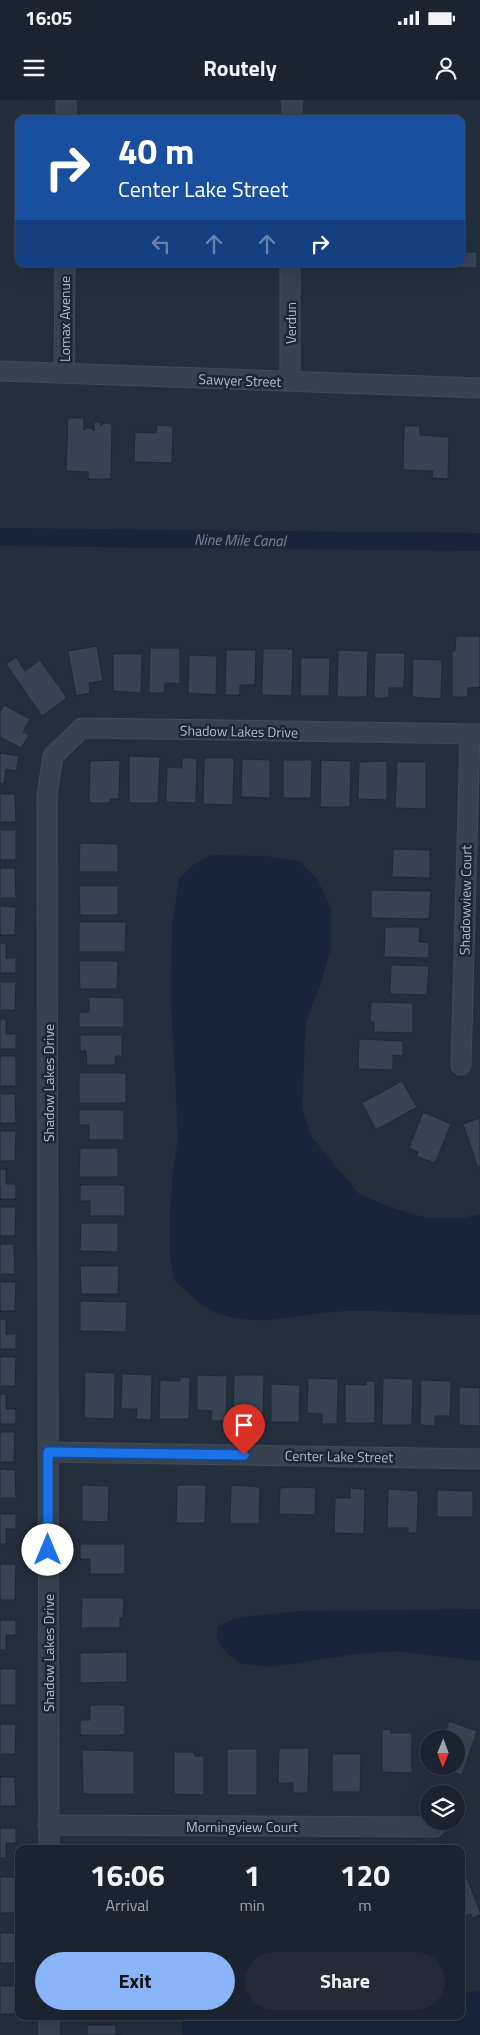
<!DOCTYPE html>
<style>
body{margin:0;font-family:"Titillium Web",sans-serif;background:#242b36;color:#f1f3f6;height:100vh;display:flex;flex-direction:column;font-size:19px;white-space:nowrap}
*{box-sizing:border-box;margin:0}
p{font-size:16px;color:#a0a4aa}
.icon{flex:none;width:28px;height:28px;fill:none;stroke:currentColor;stroke-width:2;stroke-linecap:round;stroke-linejoin:round}
.map{position:relative;flex:1;overflow:hidden}
.drawer{position:absolute;left:15px;top:1745px;width:450px;height:175px;display:flex;flex-direction:column;background:#1b232e;border-radius:10px;box-shadow:0 5px 20px #0002,0 0 0 1px #39404a}
.drawer>*{flex:none}
.top-card{position:absolute;left:15px;top:15px;width:450px;height:152px;border-radius:10px;box-shadow:0 5px 20px #0002,0 0 0 1px #39404a;background:#1a4fa0;color:#fff;overflow:hidden}
.needle{width:32px;rotate:181deg}
.tools{position:absolute;left:420px;top:1630px;display:grid;gap:10px}
.tools a{display:grid;place-items:center;width:45px;height:45px;border-radius:50%;background:#1b232e;box-shadow:0 5px 20px #0002,0 0 0 1px #39404a;font-size:25px}
.pin{position:absolute;display:grid;place-items:center;width:42px;height:42px;color:#fff;margin:-51px -21px;border-radius:50% 50% 50% 0;rotate:-45deg;box-shadow:0 0 5px #0007}
.pin .icon{rotate:45deg}
.me{position:absolute;width:55px;margin:-28px;rotate:0deg;stroke-linejoin:round;filter:drop-shadow(0 0 4px #0008)}
.turn{display:flex;align-items:center;gap:18px;height:105px;padding:0 20px;font-size:22px}
.turn .icon{width:65px;height:65px;stroke-width:2.5}
.turn b{display:block;font-size:35px;line-height:42px}
.lanes{display:flex;align-items:center;height:48px;padding:0 20px;background:#0003;justify-content:center;gap:25px;direction:ltr}
.lanes .off{opacity:.35}
.eta{display:flex;justify-content:space-evenly;align-items:center;height:85px;text-align:center}
.eta b{font-size:30px;font-weight:700;line-height:35px}
.button{display:flex;gap:10px;margin-top:auto;padding:10px 20px}
.button a{flex:1;height:58px;border-radius:30px;background:#8ab4f8;color:#111;font-size:20px;font-weight:700;line-height:58px;text-align:center}
.button a+a{background:#242b36;color:#f1f3f6}
.status{display:flex;justify-content:space-between;align-items:center;height:35px;padding:0 25px;background:#1b232e;direction:ltr}
.status svg{height:14px;fill:currentColor}
header{display:flex;justify-content:space-between;align-items:center;height:65px;padding:0 20px;background:#1b232e;font-size:22px;font-weight:700}
.map>svg:first-child{display:block}
</style>
<div class="status"><b>16:05</b><svg viewBox="0 0 49 12"><path d="M0 12V9h3v3zM5 12V6h3v6zM10 12V3h3v9zM15 12V0h3v12zM26 1h20v11H26zM47 4h2v5h-2z"/></svg></div>
<header><svg class="icon" aria-label="menu" viewBox="0 0 24 24"><path d="M4 6h16M4 12h16M4 18h16"/></svg>Routely<svg class="icon" aria-label="person" viewBox="0 0 24 24"><circle cx="12" cy="8" r="4"/><path d="M4 21q1-7 8-7t8 7"/></svg></header>
<div class="map">
<svg width="480" height="1935" viewBox="0 0 480 1935">
<rect width="100%" height="100%" fill="#242f3e"/>
<path fill="#17263c" d="M212 755 266 756 299 761 318 780 331 809V848L321 883 306 922 302 1007 311 1036 360 1095 393 1108 427 1118H462L480 1114V1215C431 1216 381 1208 332 1212 291 1216 261 1227 219 1214 206 1209 184 1190 174 1180L170 1158V1112L173 1071 178 1038 171 899 172 827 179 779 194 764Z
M480 1509V1561L394 1551 350 1555 271 1567 241 1564 226 1553 217 1538V1527L235 1518 300 1511Z
M480 1890V1935H182V1916H461V1894Z"/>
<g fill="none" stroke-linecap="round" stroke-linejoin="round">
<path stroke="#17263c" stroke-width="18" d="M0 437 480 442"/>
</g>
<path fill="#364354" stroke="#1f2835" d="M461 126 463 127V146H466L465 152H477V168L438 167V164H461Z
M68 318H84V330L86 328H91L94 331V322H101V326L104 323H110L112 326 111 379H88V372L66 371Z
M157 325 173 326 172 363 134 362 135 332 156 333Z
M404 326H420V335L449 337 448 379 432 378 433 371 403 370Z
M456 536H480V587L468 588V597H452V551H455Z
M97 546 103 581 89 583 90 593 76 596 68 551Z
M150 548H180V584L165 583 164 593H149Z
M263 549H293L292 596 262 595Z
M226 550H256L255 585H240V595H225Z
M338 550 368 551 367 597H337Z
M375 553H405L404 588H389V598H374Z
M113 554H142L141 593 113 591Z
M189 555 217 556 216 595 188 593Z
M16 557 25 571 40 560 67 598 42 616 6 564Z
M301 558H330L329 596H300Z
M413 559 442 560 441 599 412 597Z
M4 605 30 619 23 632 29 635 21 648 0 637V612Z
M0 653 19 656 16 671 6 669 4 684 0 683Z
M129 656 160 657 158 703H129Z
M182 658H197L196 703 166 702 167 667 182 668Z
M204 658H234L233 705 203 704Z
M242 659 270 660V698L241 697Z
M120 660 119 699H110V703H89L90 661Z
M283 660H312L311 698H283Z
M321 660 351 661 350 707H320Z
M387 661V700L358 699 359 662Z
M397 662H426V709L395 708Z
M0 694H15L16 722H0Z
M0 730H16V760H0Z
M80 743 118 744V772H79Z
M393 749 430 750V778L392 777Z
M0 768H15L16 798H0Z
M79 786H118V815H80Z
M371 790 431 791 429 819 371 818Z
M0 806 16 807 15 835H0Z
M79 822H126L125 852H79Z
M385 827H420L419 842 429 843V858L384 857Z
M0 843H6V858H16V873H0Z
M79 861H118L117 889H80Z
M391 865 429 866 427 895 390 894Z
M0 882H16L15 910H0Z
M89 897 124 898V927H79V912H89Z
M371 902 413 903V933L374 932V922H370Z
M0 919H6V934H16V949H0Z
M80 935H122V956H116L115 965H87L86 951H80Z
M359 939 403 941V956L393 955V970L358 969Z
M0 956H16V986H0Z
M79 973H126V1003H79Z
M402 981 417 1007 376 1030 362 1003Z
M0 994H15L16 1023H0Z
M79 1010H124V1040H89V1025H79Z
M423 1012 451 1024 435 1063 416 1056 418 1052 409 1048Z
M480 1018V1067L478 1068 463 1024Z
M0 1031H16L15 1061H0Z
M80 1048H118V1077H79Z
M0 1069H6V1084H16V1099H0Z
M80 1085H125V1116H90V1101H80Z
M0 1107H16L15 1136H0Z
M81 1123H118V1152L80 1151Z
M0 1144H14L15 1174H0Z
M80 1166H119L118 1194H81Z
M0 1182H16L15 1211H0Z
M80 1201 127 1202 126 1232 80 1231Z
M0 1219H6V1234H16V1249H0Z
M0 1257H16L15 1286H0Z
M85 1272 115 1273 114 1319 84 1318Z
M122 1274 152 1275 151 1320 136 1319 137 1309H121Z
M197 1275 227 1276 226 1321H211L212 1311 197 1310Z
M234 1275H264L263 1322 233 1321Z
M180 1277H190L189 1319H159L160 1280 180 1281Z
M308 1278 338 1279 337 1324H322V1314L307 1313Z
M383 1278 413 1279 412 1325H382Z
M421 1280 451 1281 450 1316H435V1326L420 1325Z
M366 1281H375V1323H345V1284L366 1285Z
M271 1284 300 1285 299 1322H271Z
M459 1287 480 1288V1326L459 1325Z
M0 1294H6V1309H16V1324H0Z
M0 1332H15L14 1362H0Z
M0 1369 15 1370 16 1398H0Z
M82 1385 109 1386 108 1422 82 1421Z
M177 1385H206L205 1423H176Z
M231 1385 260 1387 259 1424H230Z
M295 1387 316 1388 315 1415 279 1414 280 1388Z
M350 1388 365 1389 364 1434 334 1433 335 1398H350Z
M388 1389 418 1391 417 1433H408V1428H387Z
M437 1390 473 1391V1417H437Z
M0 1414H16V1429H6V1444H0Z
M80 1444H125V1474H90V1459H80Z
M0 1464H16L15 1500H0Z
M82 1498H124L123 1518H120V1528H81Z
M0 1520H16V1535H6V1550H0Z
M127 1552V1582L80 1583V1553Z
M0 1569H16V1605H0Z
M90 1605H125V1635H80V1620H90Z
M449 1621 477 1631 462 1675 436 1666H456V1639H443Z
M0 1624H16L15 1654H0Z
M391 1629V1633H412V1673L382 1672V1630Z
M279 1648H309L308 1693H293V1683H278Z
M227 1649H257V1695H227Z
M82 1650 134 1651V1694H83Z
M174 1652H194L195 1656H204V1695L174 1694Z
M332 1654H361L360 1692H332Z
M0 1677H15L16 1706H0Z
M0 1728H16V1743H6V1758H0Z
M466 1775 480 1812V1815L472 1818 471 1814 461 1817V1777Z
M0 1777H15V1813H0Z
M0 1833H16V1863H0Z
M0 1886H15L16 1914H0Z
M87 1925H116V1935H122H87Z"/>
<g fill="none" stroke-linecap="round" stroke-linejoin="round">
<g stroke="#414a57" stroke-width="21">
<path id="minor" d="M66 19V0
M292 19V0
M290 164V281
M0 271 480 288
M64 273 65 164
M461 965 470 634
M48 1352 480 1359
M48 1725 435 1727
M49 1749 47 695 53 656 82 628 480 634
M49 1916V1935"/>
</g>
<use href="#minor" stroke="#38414e" stroke-width="19"/>
</g>
<g fill="none" stroke-linecap="round" stroke-linejoin="round">
<g stroke="#114b97" stroke-width="12">
<path id="route" d="M48 1450V1352L244 1355"/>
</g>
<use href="#route" stroke="#1a73e8" stroke-width="9"/>
</g>
<g text-anchor="middle" dominant-baseline="central" stroke-width="5" stroke-linejoin="round" paint-order="stroke">
<g font-size="14" fill="#b4bcc9" stroke="#1d2633">
<text transform="translate(64 219) rotate(-90)">Lomax Avenue</text>
<text transform="translate(290 223) rotate(-90)">Verdun</text>
<text transform="translate(240 280) rotate(2)">Sawyer Street</text>
<text transform="translate(239 631) rotate(1)">Shadow Lakes Drive</text>
<text transform="translate(465 800) rotate(-89)">Shadowview Court</text>
<text transform="translate(48 983) rotate(-90)">Shadow Lakes Drive</text>
<text transform="translate(339 1356) rotate(1)">Center Lake Street</text>
<text transform="translate(48 1553) rotate(-90)">Shadow Lakes Drive</text>
<text x="242" y="1726">Morningview Court</text>
</g>
<g font-size="15" font-style="italic" fill="#6d86a8" stroke="#1d2633">
<text transform="translate(240 440) rotate(1)">Nine Mile Canal</text>
</g>
</g>
</svg>
<div class="tools">
<a><svg class="needle" viewBox="-14 -14 28 28"><path d="M0-13l5 13h-10z" fill="#e53935"/><path d="M0 13l5-13h-10z" fill="#a0a4aa"/></svg></a>
<a><svg class="icon" aria-label="layers" viewBox="0 0 24 24"><path d="M12 4l9 5-9 5-9-5zM3 14l9 5 9-5"/></svg></a>
</div>
<div class="pin" style="left:244px;top:1355px;background:#d93025"><svg class="icon" aria-label="arrive" viewBox="0 0 24 24"><path d="M6 21V4h12l-3 4 3 4H6"/></svg></div>
<svg class="me" style="left:48px;top:1450px" viewBox="-20 -20 40 40"><circle r="19" fill="#fff"/><path d="M0-13L10 11 0 6-10 11z" fill="#1a73e8"/></svg>
<div class="top-card">
<div class="turn"><svg class="icon" aria-label="right" viewBox="0 0 24 24"><path d="M7 20v-9h11M14 6l5 5-5 5"/></svg><div><b>40 m</b>Center Lake Street</div></div>
<div class="lanes"><svg class="icon off" aria-label="left" viewBox="0 0 24 24"><path d="M17 20v-9H6M10 6l-5 5 5 5"/></svg><svg class="icon off" aria-label="ahead" viewBox="0 0 24 24"><path d="M12 20V5M6 11l6-6 6 6"/></svg><svg class="icon off" aria-label="ahead" viewBox="0 0 24 24"><path d="M12 20V5M6 11l6-6 6 6"/></svg><svg class="icon" aria-label="right" viewBox="0 0 24 24"><path d="M7 20v-9h11M14 6l5 5-5 5"/></svg></div>
</div>
<section class="drawer">
<div class="eta">
<div><b>16:06</b><p>Arrival</p></div>
<div><b>1</b><p>min</p></div>
<div><b>120</b><p>m</p></div>
</div>
<div class="button"><a>Exit</a><a>Share</a></div>
</section>
</div>
